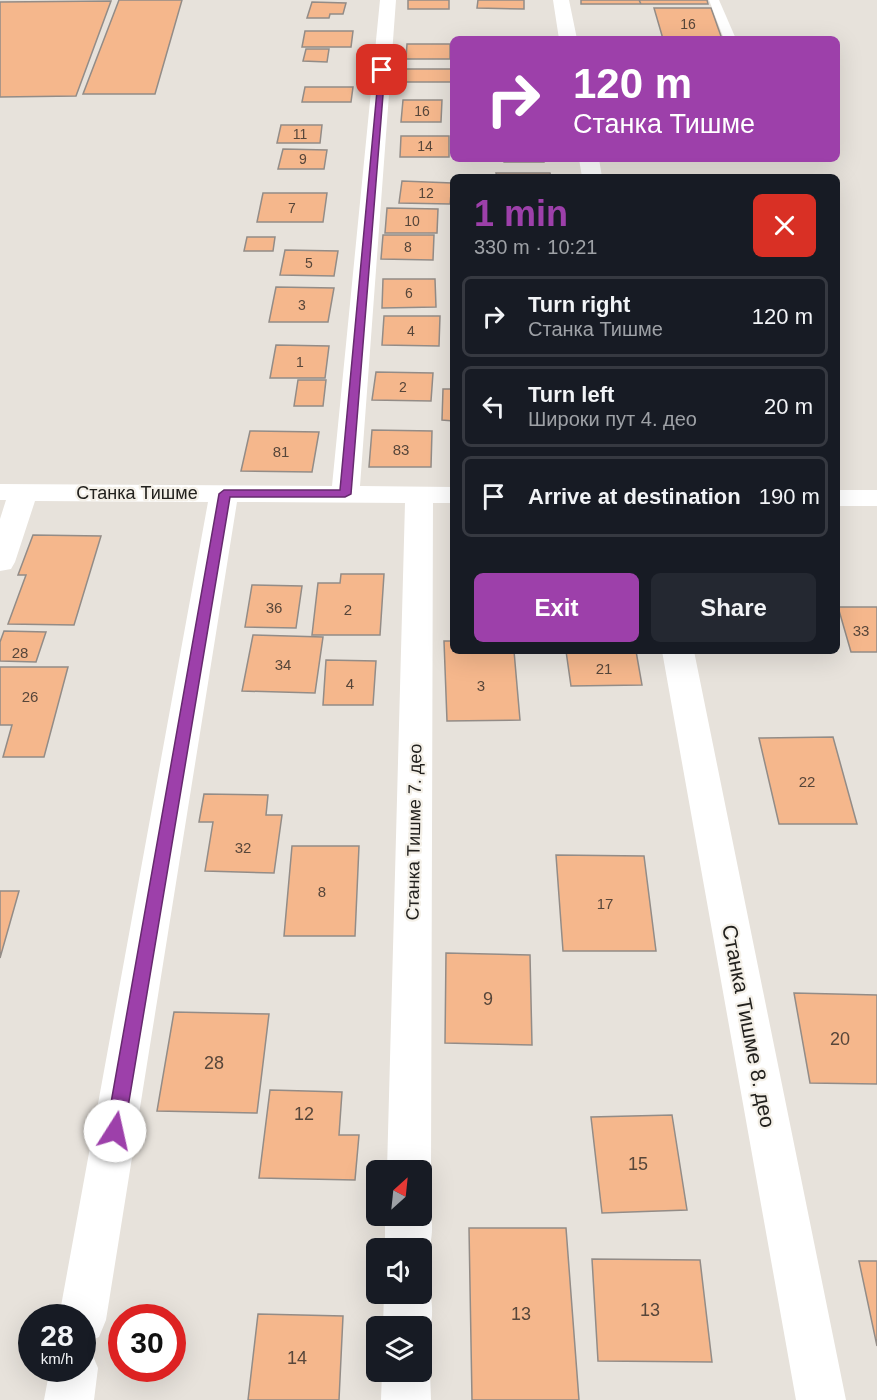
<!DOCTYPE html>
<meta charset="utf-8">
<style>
body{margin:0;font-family:Arial,sans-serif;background:#242831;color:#f1f3f6;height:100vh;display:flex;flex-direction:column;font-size:22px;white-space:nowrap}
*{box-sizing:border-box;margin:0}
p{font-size:20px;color:#9ea1a6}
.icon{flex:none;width:33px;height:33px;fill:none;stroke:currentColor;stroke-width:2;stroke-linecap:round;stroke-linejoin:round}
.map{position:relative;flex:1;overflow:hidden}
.drawer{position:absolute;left:450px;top:174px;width:390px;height:480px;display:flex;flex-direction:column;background:#171b24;border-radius:9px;box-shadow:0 6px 24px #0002}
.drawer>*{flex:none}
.banner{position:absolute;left:450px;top:36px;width:390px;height:126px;border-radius:9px;box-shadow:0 6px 24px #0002;background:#9d40aa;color:#fff;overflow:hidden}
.needle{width:39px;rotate:27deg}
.tools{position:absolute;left:366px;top:1160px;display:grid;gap:12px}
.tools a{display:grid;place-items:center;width:66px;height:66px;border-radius:9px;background:#171b24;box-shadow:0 6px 24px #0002;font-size:30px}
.speed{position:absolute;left:18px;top:1304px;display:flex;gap:12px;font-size:30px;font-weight:700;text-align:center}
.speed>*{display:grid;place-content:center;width:78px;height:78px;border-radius:50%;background:#171b24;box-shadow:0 6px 24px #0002;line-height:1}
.speed small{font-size:15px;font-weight:400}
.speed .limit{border:9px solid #d22;background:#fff;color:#111}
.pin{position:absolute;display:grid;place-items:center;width:51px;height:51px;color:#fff;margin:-26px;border-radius:12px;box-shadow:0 3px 9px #0006}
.me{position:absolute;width:66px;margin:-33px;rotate:10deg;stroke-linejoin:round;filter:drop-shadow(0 0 4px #0008)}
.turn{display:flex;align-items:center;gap:21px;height:126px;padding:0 24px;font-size:27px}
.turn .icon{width:78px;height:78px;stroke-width:2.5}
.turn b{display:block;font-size:42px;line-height:51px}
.round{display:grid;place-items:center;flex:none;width:63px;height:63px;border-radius:9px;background:#242831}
.summary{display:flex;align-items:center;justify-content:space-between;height:102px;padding:0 24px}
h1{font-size:36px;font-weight:800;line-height:45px;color:#9d40aa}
.action{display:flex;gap:12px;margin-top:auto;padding:12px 24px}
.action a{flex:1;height:69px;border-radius:9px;background:#9d40aa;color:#fff;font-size:24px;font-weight:800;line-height:69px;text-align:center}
.action a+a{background:#242831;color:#f1f3f6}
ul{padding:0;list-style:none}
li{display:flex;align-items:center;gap:18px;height:81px;margin:0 12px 9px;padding:0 12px;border:3px solid #363941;border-radius:9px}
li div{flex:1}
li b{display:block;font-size:22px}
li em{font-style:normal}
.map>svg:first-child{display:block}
</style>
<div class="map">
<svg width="877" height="1400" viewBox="0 0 877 1400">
<rect width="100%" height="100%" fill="#e7e2db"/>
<path fill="#f5b78c" stroke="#938c87" stroke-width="1.5" d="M119 0H182L155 94H83Z
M408 0H449V9H408Z
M478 0H524V9L477 8Z
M581 0H639L641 4H581Z
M639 0H707L708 4H641Z
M111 1 76 96 0 97V2Z
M312 2 346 3 343 14H330L329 18H307Z
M654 8H711L722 39H663Z
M305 31H353L351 47H302Z
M407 44H450V59H406Z
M306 49H329L327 62 303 61Z
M401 69H453V82H400Z
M305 87H353L351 102H302Z
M403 100H442L441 122H401Z
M281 125H322L320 143H277Z
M401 136H449V157H400Z
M283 149 327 150 324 169H278Z
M503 159H544V162H504Z
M496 173H550L551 177H497Z
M402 181 452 183 450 204 399 203Z
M263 193H327L323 222H257Z
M387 208 438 209 437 233H385Z
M383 235H434L433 260 381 259Z
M247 237H275L273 251H244Z
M285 250 338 251 334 276 280 275Z
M383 279H435L436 307 382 308Z
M276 287 334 288 328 322H269Z
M384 316H440L439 346 382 345Z
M276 345 329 346 325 378H270Z
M376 372 433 373 431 401 372 400Z
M298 380H326L323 406H294Z
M443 389H453V421L442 420Z
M372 430 432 431 431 467H369Z
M250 431 319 432 312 472 241 471Z
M33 535 101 536 74 625 8 624 26 575H18Z
M341 574H384L380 635H312L318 583H340Z
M252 585 302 586 296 628 245 627Z
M838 607H877V652H851Z
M4 631 46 632 36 662 0 661V642Z
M253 635 323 637 315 693 242 691Z
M444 641H453V651H514L520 720 447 721Z
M566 651H636L642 685 571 686Z
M326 660 376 661 373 705H323Z
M0 667H68L44 757H3L12 725H0Z
M833 737 857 824H779L759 738Z
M204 794 268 795 266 815H282L274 873 205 871 213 822H199Z
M292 846H359L355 936H284Z
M556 855 644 856 656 951H563Z
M0 891H19L0 958Z
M446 953 530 955 532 1045 445 1043Z
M794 993 877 995V1084L810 1083Z
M174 1012 269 1014 257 1113 157 1111Z
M270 1090 342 1092 339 1135H359L355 1180 259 1178Z
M672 1115 687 1210 602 1213 591 1117Z
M469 1228H566L579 1400H472Z
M592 1259 700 1260 712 1362 598 1361Z
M859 1261H877V1346Z
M258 1314 343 1316 339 1400H248Z"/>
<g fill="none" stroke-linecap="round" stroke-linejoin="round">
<path fill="#fff" fill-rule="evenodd" d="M709 0H719L736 39H724Z"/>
<path fill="#fff" fill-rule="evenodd" d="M380 0H396L360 486 453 487V503H433L431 1170 425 1184 422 1186V1170H387L405 503 237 502 106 1320 99 1337 82 1344V1317H59L208 502 35 501 15 562 11 569 0 571V519L6 500H0V484L332 486Z
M553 0H569L577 39H559Z
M579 159H599L602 177H582Z
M837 490H877V506H837Z
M662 651H694L846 1400H796Z
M422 1199C438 1214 432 1246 424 1264L422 1265V1248H385V1215H422Z
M422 1276C435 1290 436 1330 422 1344V1326H383L384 1293H422Z
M82 1347 91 1351 98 1368 94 1400H44L50 1368H82Z
M422 1353 430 1371 431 1400H381L382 1371H422Z"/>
</g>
<path fill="#9d40aa" stroke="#662a6e" stroke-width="1.5" d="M379 69 385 70 351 494 345 497H230L124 1131 121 1137 115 1139 109 1137 106 1131 219 494 224 490H340Z"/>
<g text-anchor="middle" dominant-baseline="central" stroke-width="4.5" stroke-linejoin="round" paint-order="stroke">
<g font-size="14" fill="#57463a">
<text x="688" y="24">16</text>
<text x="422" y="111">16</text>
<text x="300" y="134">11</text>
<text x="425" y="146">14</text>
<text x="303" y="159">9</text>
<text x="426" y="193">12</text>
<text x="292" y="208">7</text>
<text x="412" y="221">10</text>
<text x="408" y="247">8</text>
<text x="309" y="263">5</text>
<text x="409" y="293">6</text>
<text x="302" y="305">3</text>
<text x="411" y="331">4</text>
<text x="300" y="362">1</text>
<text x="403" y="387">2</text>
</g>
<g font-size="15" fill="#57463a">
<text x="401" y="449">83</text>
<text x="281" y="451">81</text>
<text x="274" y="607">36</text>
<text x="348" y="609">2</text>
<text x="861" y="630">33</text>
<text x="20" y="652">28</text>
<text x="283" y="664">34</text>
<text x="604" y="668">21</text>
<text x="350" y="683">4</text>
<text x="481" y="685">3</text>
<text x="30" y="696">26</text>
<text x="807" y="781">22</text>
<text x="243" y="847">32</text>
<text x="322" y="891">8</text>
<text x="605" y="903">17</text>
</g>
<g font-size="18" fill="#22211e" stroke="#f4f0e8">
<text x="137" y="493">Станка Тишме</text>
<text transform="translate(414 832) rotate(-89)">Станка Тишме 7. део</text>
</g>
<g font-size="18" fill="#57463a">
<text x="488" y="999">9</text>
<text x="840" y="1039">20</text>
<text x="214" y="1063">28</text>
<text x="304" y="1114">12</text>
<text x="638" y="1164">15</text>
<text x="650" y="1310">13</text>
<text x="521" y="1314">13</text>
<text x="297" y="1358">14</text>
</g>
<g font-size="21" fill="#22211e" stroke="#f4f0e8">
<text transform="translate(749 1026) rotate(79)">Станка Тишме 8. део</text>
</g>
</g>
</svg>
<div class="tools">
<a><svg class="needle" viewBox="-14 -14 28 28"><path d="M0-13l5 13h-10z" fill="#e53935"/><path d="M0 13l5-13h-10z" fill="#9ea1a6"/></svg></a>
<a><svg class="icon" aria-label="sound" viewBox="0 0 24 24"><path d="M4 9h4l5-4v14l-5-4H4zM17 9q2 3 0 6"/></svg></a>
<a><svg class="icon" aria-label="layers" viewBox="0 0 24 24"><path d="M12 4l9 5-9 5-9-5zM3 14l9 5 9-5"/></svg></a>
</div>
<div class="speed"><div>28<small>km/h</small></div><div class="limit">30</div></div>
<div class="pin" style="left:382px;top:70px;background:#d93025"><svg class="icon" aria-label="arrive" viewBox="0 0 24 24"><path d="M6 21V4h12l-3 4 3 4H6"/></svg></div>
<svg class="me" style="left:115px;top:1131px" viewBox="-20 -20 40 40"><circle r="19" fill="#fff"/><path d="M0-13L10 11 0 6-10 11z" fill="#9d40aa"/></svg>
<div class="banner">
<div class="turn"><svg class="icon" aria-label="right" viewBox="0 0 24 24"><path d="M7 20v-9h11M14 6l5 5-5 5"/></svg><div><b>120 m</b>Станка Тишме</div></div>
</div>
<section class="drawer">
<div class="summary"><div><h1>1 min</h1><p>330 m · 10:21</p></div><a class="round" style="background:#d93025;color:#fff"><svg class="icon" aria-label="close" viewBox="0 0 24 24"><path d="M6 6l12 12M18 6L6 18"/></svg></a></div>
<ul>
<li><svg class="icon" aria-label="right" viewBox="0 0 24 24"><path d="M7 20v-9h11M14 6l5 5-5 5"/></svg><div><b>Turn right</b><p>Станка Тишме</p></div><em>120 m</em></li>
<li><svg class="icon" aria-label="left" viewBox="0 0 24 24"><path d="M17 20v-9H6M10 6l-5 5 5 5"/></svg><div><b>Turn left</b><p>Широки пут 4. део</p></div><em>20 m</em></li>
<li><svg class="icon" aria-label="arrive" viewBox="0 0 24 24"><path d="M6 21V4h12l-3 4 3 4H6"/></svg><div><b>Arrive at destination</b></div><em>190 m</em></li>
</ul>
<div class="action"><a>Exit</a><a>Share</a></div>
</section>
</div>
